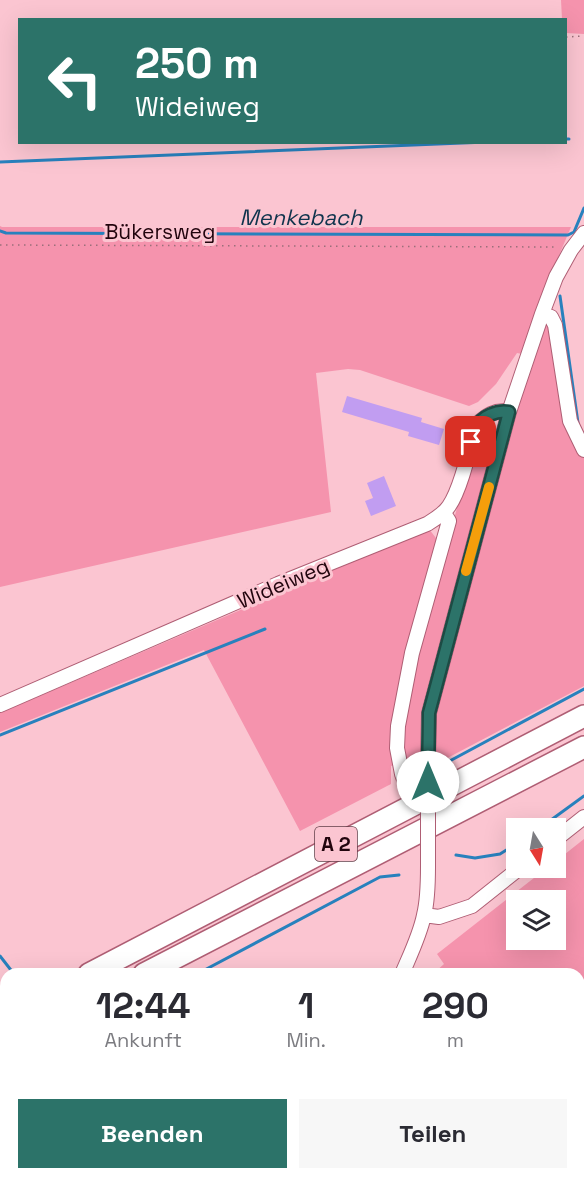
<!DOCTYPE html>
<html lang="de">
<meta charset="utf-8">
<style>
body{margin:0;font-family:"Space Grotesk",sans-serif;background:#f7f7f7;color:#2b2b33;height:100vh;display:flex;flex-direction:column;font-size:22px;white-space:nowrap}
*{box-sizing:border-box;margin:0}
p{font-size:20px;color:#7c7c81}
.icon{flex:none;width:33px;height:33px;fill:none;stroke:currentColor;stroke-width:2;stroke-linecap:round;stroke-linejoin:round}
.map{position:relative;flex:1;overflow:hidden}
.side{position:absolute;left:0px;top:968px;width:585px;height:212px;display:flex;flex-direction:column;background:#fff;border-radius:18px 18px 0 0;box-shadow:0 6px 24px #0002}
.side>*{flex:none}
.banner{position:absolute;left:18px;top:18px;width:549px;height:126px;border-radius:0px;box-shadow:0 6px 24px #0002;background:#2c7369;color:#fff;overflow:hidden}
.needle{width:39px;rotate:169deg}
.fabs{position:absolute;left:506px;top:818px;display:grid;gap:12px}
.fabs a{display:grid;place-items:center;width:60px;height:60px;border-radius:0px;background:#fff;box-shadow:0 6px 24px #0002;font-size:30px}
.pin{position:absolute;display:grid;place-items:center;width:51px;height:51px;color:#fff;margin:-26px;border-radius:12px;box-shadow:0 3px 9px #0006}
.me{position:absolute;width:66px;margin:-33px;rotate:0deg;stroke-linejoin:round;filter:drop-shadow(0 0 4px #0008)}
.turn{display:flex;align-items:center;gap:21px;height:126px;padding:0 18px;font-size:27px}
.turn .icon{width:78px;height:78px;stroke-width:2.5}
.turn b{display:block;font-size:42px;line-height:51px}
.eta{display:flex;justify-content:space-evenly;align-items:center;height:102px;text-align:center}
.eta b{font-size:36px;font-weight:700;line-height:42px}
.primary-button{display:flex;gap:12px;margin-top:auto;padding:12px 18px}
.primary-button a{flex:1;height:69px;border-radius:0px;background:#2c7369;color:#fff;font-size:24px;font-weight:700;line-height:69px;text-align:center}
.primary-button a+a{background:#f7f7f7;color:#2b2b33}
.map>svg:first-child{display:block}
</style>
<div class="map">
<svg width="584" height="1178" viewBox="0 0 584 1178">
<rect width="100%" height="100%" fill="#fbc5d1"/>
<path fill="#f593ad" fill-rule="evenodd" d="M561 0H584V34L566 33V20L562 19Z
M0 226 2 227H571L542 296 522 354 517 353 496 384 478 402 469 406 360 370 348 369 316 373 331 512 0 587Z
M545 324 552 328 566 425 584 442V686L436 764V713L509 435 540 343Z
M482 432H496L421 712 422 780 417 782H414L411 779 405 761 391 766V784L300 831 204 650 0 732V713L429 529 439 542 430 605 474 447Z
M584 839V1178H467L465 1173H579V974L434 973 444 964 437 954 548 867H555V862ZM516 900H555V939H516Z
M6 1169V1173H198L195 1178H0V1172Z
M246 1173H356L358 1178H242Z"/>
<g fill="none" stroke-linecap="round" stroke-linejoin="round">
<path stroke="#2881bd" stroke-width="3" d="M566 139H569
M0 162 487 142
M0 231 6 233 568 235 574 232 584 208
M560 296 578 423
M0 735 265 629
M444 764 584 689
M540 828 584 796
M456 855 475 858 500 854 516 844
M0 956 14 974
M197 974 380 877 399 875
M0 1082 6 1078"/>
</g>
<path fill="#c19df1" d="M347 396 422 418 421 422 444 429 439 445 408 436 409 432 342 412Z
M384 476 396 506 371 516 365 501 373 498 367 483Z"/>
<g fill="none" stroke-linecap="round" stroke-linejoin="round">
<g stroke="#af5e74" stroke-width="16">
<path id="minor" d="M542 314 551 317 555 325 570 421 584 450
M0 705 278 584 427 524C435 519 444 514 449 506 461 489 470 447 476 425 486 416 495 409 509 412
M428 761 429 713 509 412 542 314 556 277 571 250 584 233
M413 804 402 774 397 748 398 726 412 653 449 521 444 513
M555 840 584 817
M424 915 439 917 472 906 521 867
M402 974C410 955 420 935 424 915 428 899 428 882 428 866
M230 1178 234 1173"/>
</g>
<g stroke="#af5e74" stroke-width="24">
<path id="highway" d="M89 974 584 716
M144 974 584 747
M0 1023 6 1020
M0 1053 6 1049"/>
</g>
<path stroke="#9a6f7a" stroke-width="1.5" stroke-dasharray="1.5 4.5" stroke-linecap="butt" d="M566 37 584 36
M0 245 557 247"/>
<use href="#minor" stroke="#fff" stroke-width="14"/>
<use href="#highway" stroke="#fff" stroke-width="21"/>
<g stroke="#af5e74" stroke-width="16" stroke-linecap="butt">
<path id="minor-bridge" d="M428 761V866"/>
</g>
<use href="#minor-bridge" stroke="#fff" stroke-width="14"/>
</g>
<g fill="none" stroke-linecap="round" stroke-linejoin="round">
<g stroke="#1d4b44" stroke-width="15">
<path id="route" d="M428 782 429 713 509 412C497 410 481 416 476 428 474 432 473 437 471 442"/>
</g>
<use href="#route" stroke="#2c7369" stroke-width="10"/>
<path stroke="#f59e0b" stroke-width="10" d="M466 571 489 487"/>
</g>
<g text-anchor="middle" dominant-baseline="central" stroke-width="6" stroke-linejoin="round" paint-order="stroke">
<rect fill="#fbc5d1" stroke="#623e48" stroke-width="1.5" x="315" y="827" width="42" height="34" rx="4.5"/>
<g font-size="20" font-weight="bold" fill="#21040d">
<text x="336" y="844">A 2</text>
</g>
<g font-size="21" fill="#21040d" stroke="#fbc5d1">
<text x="160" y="231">Bükersweg</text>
<text transform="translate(283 583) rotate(-23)">Wideiweg</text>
</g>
<g font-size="22" font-style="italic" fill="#10344d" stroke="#fbc5d1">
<text x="301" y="217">Menkebach</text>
</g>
</g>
</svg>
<div class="fabs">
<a><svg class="needle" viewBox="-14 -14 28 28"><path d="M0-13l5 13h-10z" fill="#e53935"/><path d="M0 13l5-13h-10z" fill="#7c7c81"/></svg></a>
<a><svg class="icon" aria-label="layers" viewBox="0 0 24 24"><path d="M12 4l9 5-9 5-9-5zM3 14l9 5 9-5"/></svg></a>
</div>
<div class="pin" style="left:471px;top:442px;background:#d93025"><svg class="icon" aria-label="arrive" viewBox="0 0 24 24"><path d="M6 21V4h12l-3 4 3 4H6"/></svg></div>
<svg class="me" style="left:428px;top:782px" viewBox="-20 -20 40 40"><circle r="19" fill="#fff"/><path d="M0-13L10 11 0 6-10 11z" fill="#2c7369"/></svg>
<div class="banner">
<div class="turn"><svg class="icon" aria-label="left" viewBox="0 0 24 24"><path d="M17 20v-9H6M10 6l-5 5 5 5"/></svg><div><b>250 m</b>Wideiweg</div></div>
</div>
<section class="side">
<div class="eta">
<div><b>12:44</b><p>Ankunft</p></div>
<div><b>1</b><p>Min.</p></div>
<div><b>290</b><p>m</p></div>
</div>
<div class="primary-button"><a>Beenden</a><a>Teilen</a></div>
</section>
</div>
